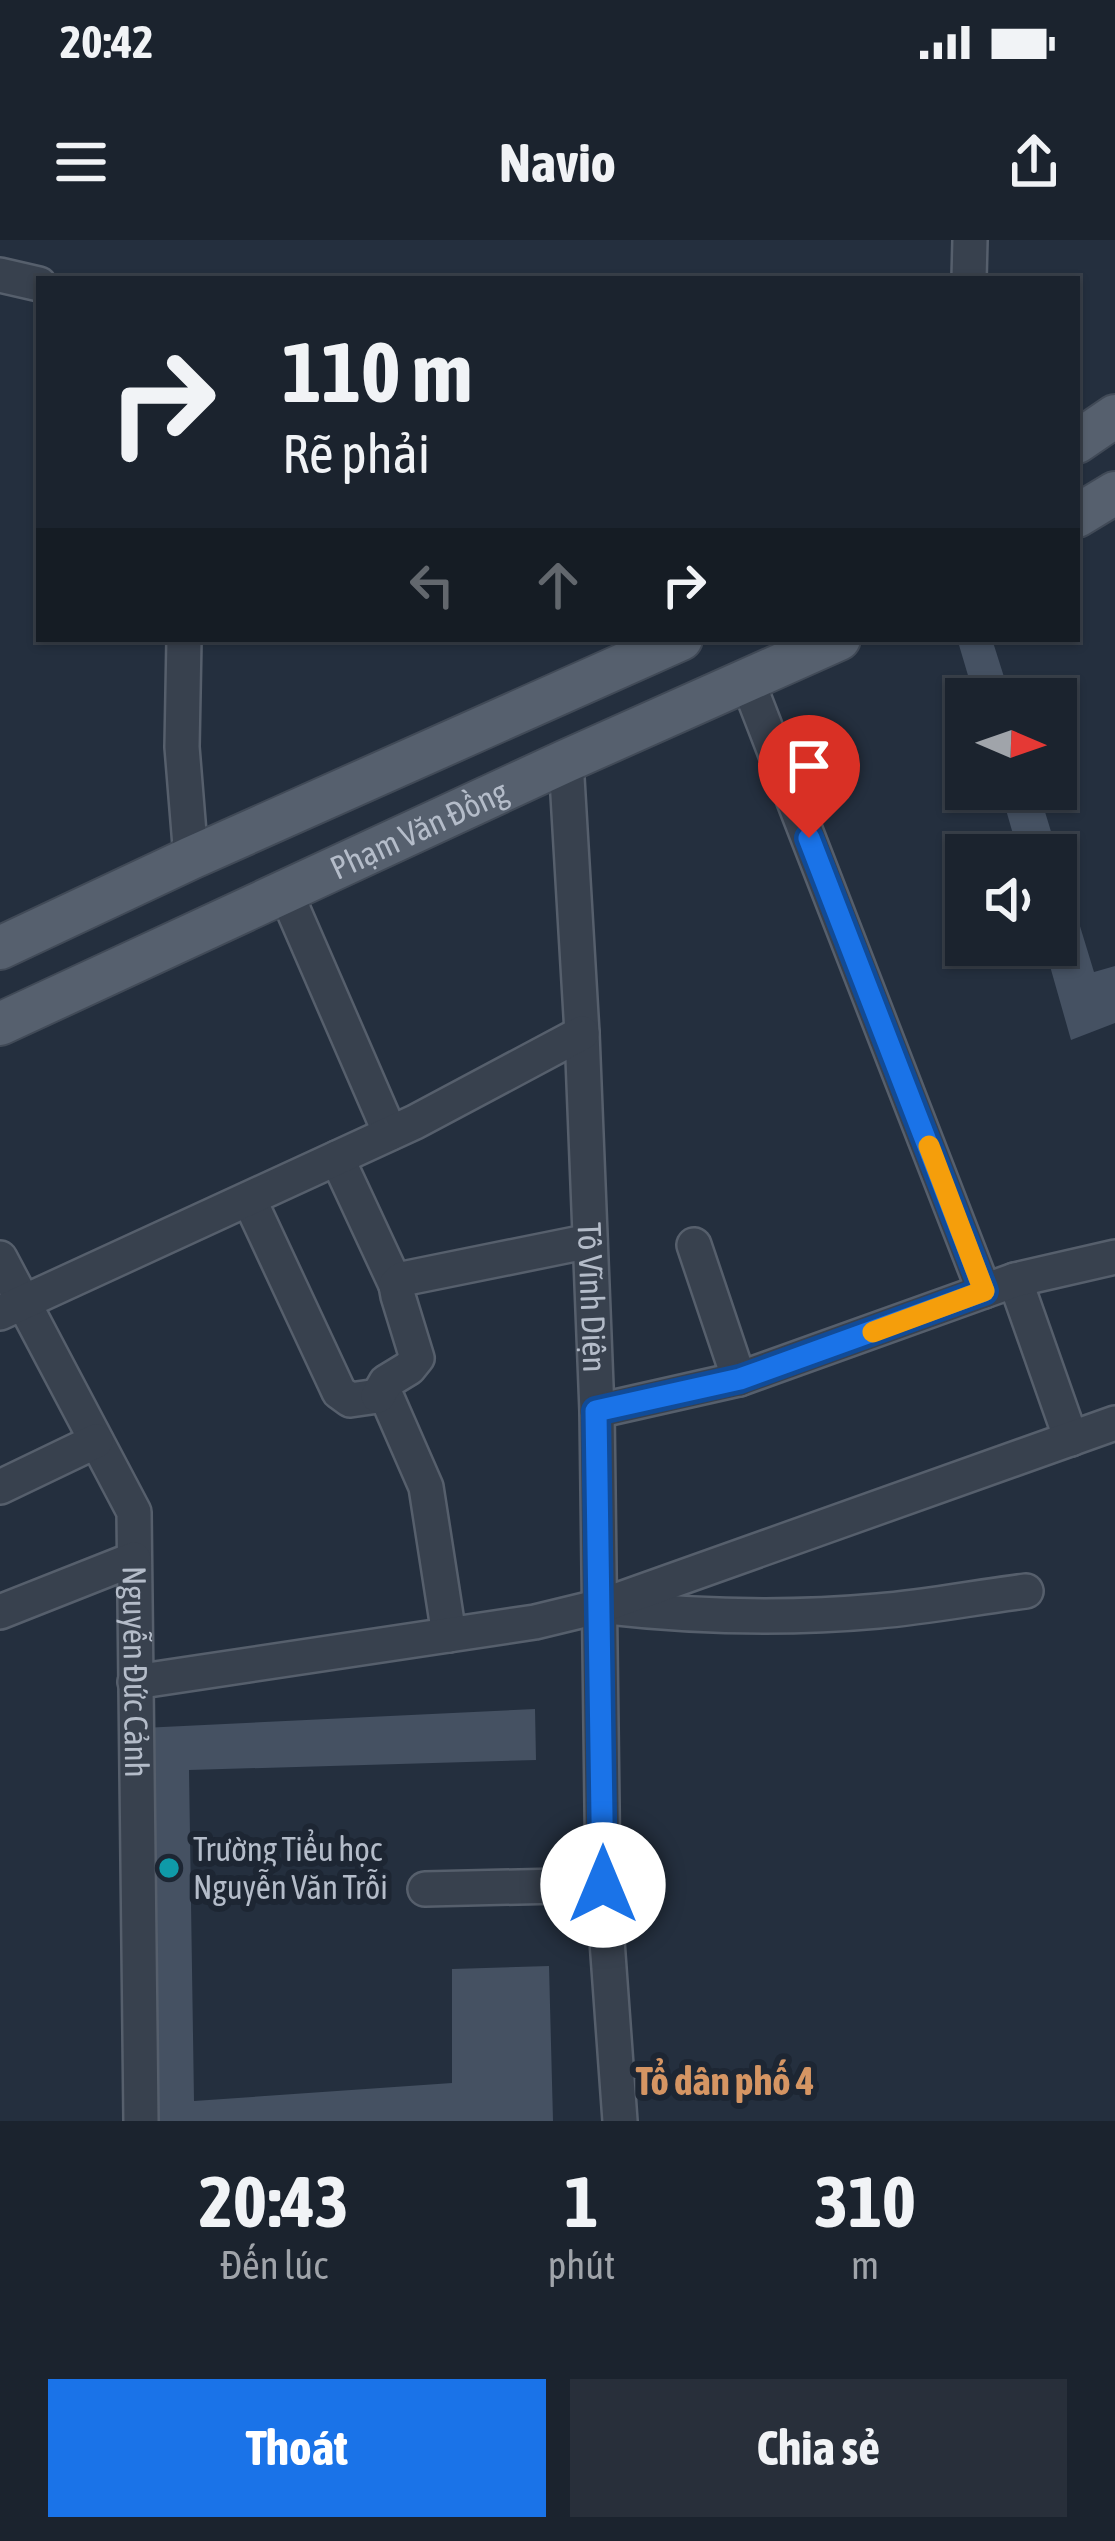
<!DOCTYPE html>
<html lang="vi">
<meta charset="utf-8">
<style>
body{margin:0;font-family:"Asap Condensed",sans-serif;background:#282f3a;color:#f1f3f6;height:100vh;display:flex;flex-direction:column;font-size:45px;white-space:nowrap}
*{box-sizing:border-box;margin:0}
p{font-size:39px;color:#a0a4aa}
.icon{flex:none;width:66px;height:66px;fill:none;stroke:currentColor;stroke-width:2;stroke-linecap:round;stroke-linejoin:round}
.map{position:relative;height:1881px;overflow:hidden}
.details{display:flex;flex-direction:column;background:#1b232e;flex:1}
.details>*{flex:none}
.banner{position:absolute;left:36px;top:36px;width:1044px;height:366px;border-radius:0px;box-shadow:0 3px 9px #0004,0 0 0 3px #39404a;background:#1b232e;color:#f1f3f6;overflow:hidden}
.needle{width:78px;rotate:92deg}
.tools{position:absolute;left:945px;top:438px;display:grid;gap:24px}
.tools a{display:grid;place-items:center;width:132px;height:132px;border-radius:0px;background:#1b232e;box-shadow:0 3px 9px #0004,0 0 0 3px #39404a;font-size:60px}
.pin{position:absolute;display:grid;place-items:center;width:102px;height:102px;color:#fff;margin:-123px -51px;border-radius:50% 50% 50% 0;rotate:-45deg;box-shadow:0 0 12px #0007}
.pin .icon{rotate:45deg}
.me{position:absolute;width:132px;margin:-66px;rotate:0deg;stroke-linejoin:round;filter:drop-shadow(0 0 9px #0008)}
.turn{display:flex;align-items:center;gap:42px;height:252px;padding:0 48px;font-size:54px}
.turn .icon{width:156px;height:156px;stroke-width:2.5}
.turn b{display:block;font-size:84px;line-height:102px}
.lanes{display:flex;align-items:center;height:114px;padding:0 48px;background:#0003;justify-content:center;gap:60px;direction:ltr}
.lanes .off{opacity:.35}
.eta{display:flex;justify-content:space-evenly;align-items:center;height:204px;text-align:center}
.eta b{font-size:72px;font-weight:700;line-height:84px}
.cta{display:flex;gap:24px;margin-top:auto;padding:24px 48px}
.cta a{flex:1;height:138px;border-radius:0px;background:#1a73e8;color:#fff;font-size:48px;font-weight:700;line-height:138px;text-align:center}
.cta a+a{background:#282f3a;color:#f1f3f6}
.status{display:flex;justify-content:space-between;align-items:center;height:84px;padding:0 60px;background:#1b232e;direction:ltr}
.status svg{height:33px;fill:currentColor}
header{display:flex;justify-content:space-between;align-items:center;height:156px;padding:0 48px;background:#1b232e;font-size:54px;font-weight:700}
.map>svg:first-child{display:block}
</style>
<div class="status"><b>20:42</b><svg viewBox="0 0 49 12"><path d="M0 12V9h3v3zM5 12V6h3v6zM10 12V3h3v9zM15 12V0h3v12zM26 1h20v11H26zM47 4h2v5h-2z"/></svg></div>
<header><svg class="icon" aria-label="menu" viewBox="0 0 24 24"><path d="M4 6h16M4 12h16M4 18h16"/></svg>Navio<svg class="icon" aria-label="share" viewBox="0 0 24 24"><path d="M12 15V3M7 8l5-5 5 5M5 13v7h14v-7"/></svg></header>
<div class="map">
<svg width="1115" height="1881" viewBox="0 0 1115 1881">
<rect width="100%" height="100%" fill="#242f3e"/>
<path fill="#455162" d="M975 399H992L1011 459H975L959 405Z
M1000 549H1038L1094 732 1115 726V783L1071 800 1044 705H1056V615H1019Z
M535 1469 536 1520 189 1530 194 1861 452 1843V1729L549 1726 553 1881H156L142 1488Z"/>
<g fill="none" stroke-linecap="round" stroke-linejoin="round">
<g stroke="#565f6c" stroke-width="38">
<g id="minor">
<path d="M0 35 39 44"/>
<path d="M969 39 970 0"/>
<path d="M184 399 182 507 191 618"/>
<path d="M747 440 984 1051"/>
<path id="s1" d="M566 521 582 793 597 1171 603 1645 620 1881"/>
<path d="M285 651 390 893"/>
<path d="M337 918 396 1045"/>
<path d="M249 959 339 1152 350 1160 378 1156 388 1160 426 1247 449 1395"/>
<path d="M694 1005 739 1139"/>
<path id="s2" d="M0 1018 134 1272 141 1881"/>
<path d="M1015 1040 1071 1199"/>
<path d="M0 1073 415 882 582 793"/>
<path d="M378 1156 386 1142 409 1128 417 1118 398 1056 396 1045 402 1039 590 1001"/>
<path d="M597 1171 739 1139 1015 1040 1115 1017"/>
<path d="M0 1247 96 1201"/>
<path d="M608 1367C697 1377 789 1379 878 1371 928 1367 977 1357 1026 1351"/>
<path d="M0 1372 134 1319"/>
<path d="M135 1442 535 1382 601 1366 1115 1183"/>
<path d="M425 1649 603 1645"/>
</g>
</g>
<g stroke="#414a57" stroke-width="46">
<g id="major">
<path d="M1077 202 1115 176"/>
<path d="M1077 276 1115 253"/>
<path d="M0 708 191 618 681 399"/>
<path id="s3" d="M0 784 566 521 839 399"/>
</g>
</g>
<use href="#minor" stroke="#38414e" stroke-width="33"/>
<use href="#major" stroke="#56606e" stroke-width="42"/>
</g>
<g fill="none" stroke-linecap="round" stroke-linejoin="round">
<g stroke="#114b97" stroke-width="30">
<path id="route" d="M603 1645 596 1171 740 1139 984 1051 809 598"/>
</g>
<use href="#route" stroke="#1a73e8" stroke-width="21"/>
<path stroke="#f59e0b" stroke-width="21" d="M873 1092 984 1051 929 906"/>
</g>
<circle fill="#0f9aa8" stroke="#1d2633" stroke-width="4.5" cx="169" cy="1628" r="12"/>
<g text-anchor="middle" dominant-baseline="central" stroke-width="12" stroke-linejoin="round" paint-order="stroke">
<g font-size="33" fill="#b4bcc9" stroke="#1d2633">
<text stroke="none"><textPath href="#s3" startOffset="462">Phạm Văn Đồng</textPath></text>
<text stroke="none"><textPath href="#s1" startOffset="537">Tô Vĩnh Diện</textPath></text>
<text stroke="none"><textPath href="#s2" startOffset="447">Nguyễn Đức Cảnh</textPath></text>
</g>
<g font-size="33" fill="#b4bcc9" stroke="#1d2633" text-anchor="start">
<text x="193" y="1609">Trường Tiểu học<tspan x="193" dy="38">Nguyễn Văn Trỗi</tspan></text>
</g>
<g font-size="39" font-weight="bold" fill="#d59563" stroke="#1d2633">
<text x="725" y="1841">Tổ dân phố 4</text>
</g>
</g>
</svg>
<div class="tools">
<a><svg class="needle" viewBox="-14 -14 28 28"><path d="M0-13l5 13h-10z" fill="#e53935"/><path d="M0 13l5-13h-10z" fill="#a0a4aa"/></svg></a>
<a><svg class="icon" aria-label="sound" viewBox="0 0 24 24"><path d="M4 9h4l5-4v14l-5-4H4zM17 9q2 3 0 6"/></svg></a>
</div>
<div class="pin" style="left:809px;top:598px;background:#d93025"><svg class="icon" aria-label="arrive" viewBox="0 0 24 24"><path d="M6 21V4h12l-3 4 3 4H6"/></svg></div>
<svg class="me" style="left:603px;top:1645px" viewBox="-20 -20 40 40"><circle r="19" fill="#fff"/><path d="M0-13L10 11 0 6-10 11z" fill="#1a73e8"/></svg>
<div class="banner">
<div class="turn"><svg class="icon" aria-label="right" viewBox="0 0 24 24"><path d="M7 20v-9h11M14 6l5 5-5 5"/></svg><div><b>110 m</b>Rẽ phải</div></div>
<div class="lanes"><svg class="icon off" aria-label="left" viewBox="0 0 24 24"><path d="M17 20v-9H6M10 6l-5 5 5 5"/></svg><svg class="icon off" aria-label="ahead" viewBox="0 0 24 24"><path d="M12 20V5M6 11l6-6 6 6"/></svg><svg class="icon" aria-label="right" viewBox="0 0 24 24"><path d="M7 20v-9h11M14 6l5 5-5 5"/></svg></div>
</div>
</div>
<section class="details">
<div class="eta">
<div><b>20:43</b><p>Đến lúc</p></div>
<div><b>1</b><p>phút</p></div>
<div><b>310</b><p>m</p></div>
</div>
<div class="cta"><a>Thoát</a><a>Chia sẻ</a></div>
</section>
